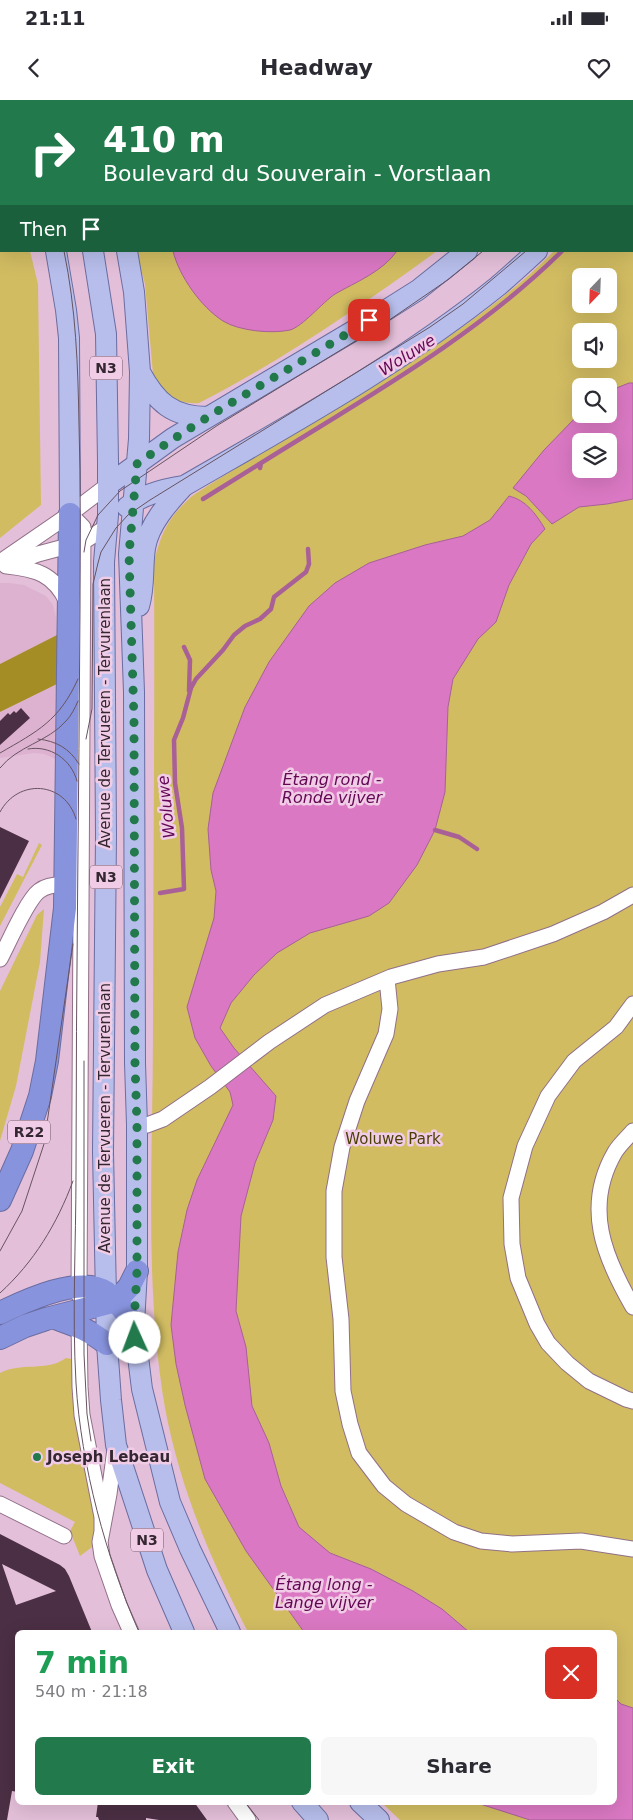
<!DOCTYPE html>
<meta charset="utf-8">
<style>
body{margin:0;font-family:"DejaVu Sans",sans-serif;background:#f7f7f7;color:#2b2b33;height:100vh;display:flex;flex-direction:column;font-size:19px;white-space:nowrap}
*{box-sizing:border-box;margin:0}
p{font-size:16px;color:#7c7c81}
.icon{flex:none;width:28px;height:28px;fill:none;stroke:currentColor;stroke-width:2;stroke-linecap:round;stroke-linejoin:round}
.map{position:relative;flex:1;overflow:hidden}
.details{position:absolute;left:15px;top:1530px;width:602px;height:175px;display:flex;flex-direction:column;background:#fff;border-radius:8px;box-shadow:0 5px 20px #0002}
.details>*{flex:none}
.hud{position:absolute;left:0px;top:0px;width:634px;height:152px;box-shadow:0 5px 20px #0002;background:#22794c;color:#fff;overflow:hidden}
.needle{width:32px;rotate:203deg}
.tools{position:absolute;left:572px;top:168px;display:grid;gap:10px}
.tools a{display:grid;place-items:center;width:45px;height:45px;border-radius:8px;background:#fff;box-shadow:0 5px 20px #0002;font-size:25px}
.pin{position:absolute;display:grid;place-items:center;width:42px;height:42px;color:#fff;margin:-21px;border-radius:10px;box-shadow:0 2px 8px #0006}
.me{position:absolute;width:55px;margin:-28px;rotate:358deg;stroke-linejoin:round;filter:drop-shadow(0 0 4px #0008)}
.turn{display:flex;align-items:center;gap:18px;height:105px;padding:0 20px;font-size:22px}
.turn .icon{width:65px;height:65px;stroke-width:2.5}
.turn b{display:block;font-size:35px;line-height:42px}
.then{display:flex;align-items:center;height:48px;padding:0 20px;background:#0003;gap:10px;font-size:19px}
.round{display:grid;place-items:center;flex:none;width:52px;height:52px;border-radius:8px;background:#f7f7f7}
.summary{display:flex;align-items:center;justify-content:space-between;height:85px;padding:0 20px}
h1{font-size:30px;font-weight:700;line-height:38px;color:#1e9e55}
.cta{display:flex;gap:10px;margin-top:auto;padding:10px 20px}
.cta a{flex:1;height:58px;border-radius:8px;background:#22794c;color:#fff;font-size:20px;font-weight:700;line-height:58px;text-align:center}
.cta a+a{background:#f7f7f7;color:#2b2b33}
.status{display:flex;justify-content:space-between;align-items:center;height:35px;padding:0 25px;background:#fff;direction:ltr}
.status svg{height:14px;fill:currentColor}
header{display:flex;justify-content:space-between;align-items:center;height:65px;padding:0 20px;background:#fff;font-size:22px;font-weight:700}
.map>svg:first-child{display:block}
</style>
<div class="status"><b>21:11</b><svg viewBox="0 0 49 12"><path d="M0 12V9h3v3zM5 12V6h3v6zM10 12V3h3v9zM15 12V0h3v12zM26 1h20v11H26zM47 4h2v5h-2z"/></svg></div>
<header><svg class="icon" aria-label="back" viewBox="0 0 24 24"><path d="M15 5l-7 7 7 7"/></svg>Headway<svg class="icon" aria-label="heart" viewBox="0 0 24 24"><path d="M12 20l-8-8c-3-5 5-10 8-4 3-6 11-1 8 4z"/></svg></header>
<div class="map">
<svg width="633" height="1720" viewBox="0 0 633 1720">
<rect width="100%" height="100%" fill="#e4bfd9"/>
<path fill="#ddb2d1" d="M0 483H10L24 485 46 496 53 505 56 517 57 535 0 564Z
M59 583 58 660 44 654 34 653 0 658V612Z"/>
<path fill="#d1bc62" fill-rule="evenodd" d="M87 0H588L587 1Z
M0 59 1 151H30L38 184 41 405 0 438Z
M633 65V1720H400L382 1703 615 1702V1532H248C211 1461 180 1388 165 1308 144 1185 153 1056 153 932 153 775 155 618 154 462 162 431 168 418 192 396 279 339 372 291 457 231 491 207 525 181 554 151H632ZM581 176H609V204H581ZM581 231H609V259H581ZM581 286H609V314H581ZM581 341H609V369H581Z
M136 151H437C361 206 283 260 199 303 178 305 160 293 153 274L145 184Z
M39 743 42 745 0 826V807L17 774 23 777Z
M44 809 40 862 16 986 0 1041V891L37 815Z
M66 1258 72 1259 75 1304 83 1361 97 1426 95 1445 80 1456 70 1431 75 1422 0 1383V1273C20 1262 47 1272 66 1258Z"/>
<path fill="#a48d25" d="M57 535 59 583 0 612V564Z"/>
<path fill="#da78c3" stroke="#a86097" fill-rule="evenodd" d="M173 151H397C382 172 356 182 335 194 323 202 302 227 290 230 272 234 239 231 223 221 201 207 179 176 173 151Z
M629 283H633V399L607 404 579 407 552 424 526 396 513 388 544 350 576 317 581 312V314H609V291ZM609 341V369H581V341Z
M509 396C526 400 536 414 545 429L531 444 509 485 496 522 478 539 453 579 448 607 445 692 435 730 417 765 389 803 369 816 310 833 277 853 254 875 231 903 220 928 234 948 276 996 273 1020 255 1063 241 1116 236 1211 246 1247 252 1306 269 1343 281 1386 299 1427 330 1453 371 1469 413 1491 442 1509 469 1532H304L246 1451 205 1379 185 1305 176 1264 171 1225 178 1152 187 1110 197 1080 233 1005 230 992 211 966 195 938 187 907 214 818 216 791 211 770 208 729 213 693 245 607 269 562 309 506 335 483 369 463 425 445 463 436 490 420Z
M615 1598 621 1604 633 1608V1720H530L477 1703 615 1702Z"/>
<g fill="none" stroke-linecap="round" stroke-linejoin="round">
<path stroke="#a86097" stroke-width="4.5" d="M632 76H633
M260 368 261 363C365 298 474 238 562 151
M203 399 261 363
M184 547 190 560 189 591
M435 730 459 737 477 749
M160 793 184 789 182 728 175 683 174 640 183 618 191 588 196 579 223 550 234 535 245 526 260 519 271 509 274 497 306 472 309 464 308 449"/>
</g>
<path fill="#4b2f44" fill-rule="evenodd" d="M21 608 30 618 0 645V621L8 613 10 615 14 611 16 613Z
M0 727 29 741 0 799Z
M0 1434 60 1465 65 1469 69 1476 92 1532H18V1692L12 1691 7 1720H0ZM2 1464 56 1491 16 1505Z
M98 1702H194L207 1720H159L146 1718V1720H99L98 1717H96Z"/>
<g fill="none" stroke-linecap="round" stroke-linejoin="round">
<g stroke="#917088" stroke-width="17">
<path id="minor" d="M425 0 426 1
M70 414 83 427 79 1195
M0 462 70 414 108 385
M6 466 38 454 83 442 108 426
M7 466C36 469 54 474 67 502
M0 859C8 844 27 800 39 791 48 784 62 784 73 785
M387 879 390 909 386 934 357 1001 342 1047 334 1091V1157L341 1219 343 1291 350 1324 359 1353 384 1386 406 1404 454 1432 481 1441 512 1444 581 1441 633 1449
M633 904 616 927 574 961 548 996 525 1046 511 1098 512 1144 518 1178 537 1224 548 1243 567 1263 589 1281 626 1299 633 1301
M147 1025 163 1019 210 987 269 942 325 905 391 877 438 864 484 857 553 834 603 812 633 795
M633 1031C627 1038 620 1044 615 1052 583 1107 604 1157 633 1207
M79 1221 80 1287 82 1315 102 1417V1431
M115 1349 109 1394 100 1442 102 1456 119 1505 131 1532
M0 1404 64 1436
M235 1702 248 1720"/>
</g>
<g stroke="#6a6da1" stroke-width="22">
<path id="major" d="M44 0V1
M78 0V1
M0 1 1 4
M608 1 609 0
M632 45H633
M56 151 66 210 69 238 70 414
M93 151 106 234 108 362V415L104 462 106 735 103 1052 107 1244 111 1300 116 1345 157 1470 184 1532
M127 151 134 192 140 272 139 339 129 454 134 592 135 963 137 1025V1171L134 1224 142 1289 170 1402 190 1449 230 1532
M140 272C156 302 172 317 208 317
M108 385 173 338 353 231 418 190 467 151
M127 407C143 394 164 389 184 386 291 324 401 264 498 186 511 175 524 163 537 151
M139 506C145 487 142 468 145 448 149 424 168 403 184 386
M302 1702 318 1720
M360 1702 379 1720"/>
</g>
<g stroke="#6a6da1" stroke-width="24">
<path id="highway" d="M0 1100 22 1051 40 996 47 961 65 808 70 414
M0 1213C25 1201 80 1175 106 1192 117 1200 125 1213 134 1224
M55 1218C77 1226 88 1229 107 1244
M0 1238 25 1226 46 1219 116 1201 129 1187 137 1171"/>
</g>
<use href="#minor" stroke="#fff" stroke-width="15"/>
<use href="#major" stroke="#b7beeb" stroke-width="20"/>
<use href="#highway" stroke="#8793dd" stroke-width="22"/>
<path stroke="#675362" stroke-width="1" d="M16 0V1
M621 1 622 0
M632 36 633 35
M64 151C76 209 78 266 79 325 81 386 80 446 80 507 79 696 76 884 76 1073 76 1143 72 1213 76 1283 81 1366 106 1457 139 1532
M84 452 86 440 98 415 120 391 218 325 385 223 449 179 483 151
M38 639C56 641 69 648 79 664
M86 639 92 609 93 484 98 463 101 452 116 428 128 415 150 400 430 227 463 204 526 151
M28 649C50 645 71 659 77 681
M0 653C38 631 59 621 78 579
M0 668C17 646 48 642 66 621 71 616 75 608 78 601
M0 712C18 678 65 681 76 719
M84 961V1254L87 1314 91 1341
M0 1151 22 1111 44 1044 73 844
M0 1193C34 1162 57 1124 73 1081
M245 1702 259 1720"/>
</g>
<g fill="none" stroke-linecap="round" stroke-linejoin="round">
<path stroke="#22794c" stroke-width="9" stroke-dasharray="0 16.2" d="M135 1238 134 1224 137 1171V1025L135 963 134 620 129 454 137 364C211 311 292 269 369 220"/>
</g>
<circle fill="#22794c" stroke="#f1cce6" stroke-width="2" cx="37" cy="1357" r="5"/>
<g text-anchor="middle" dominant-baseline="central" stroke-width="5" stroke-linejoin="round" paint-order="stroke">
<g fill="#f1cce6" stroke="#6d5867" stroke-width="1">
<rect x="90" y="256.5" width="32" height="23" rx="4"/>
<rect x="90" y="765.5" width="32" height="23" rx="4"/>
<rect x="8" y="1020.5" width="42" height="23" rx="4"/>
<rect x="131" y="1428.5" width="32" height="23" rx="4"/>
</g>
<g font-size="14" font-weight="bold" fill="#342731">
<text x="106" y="268">N3</text>
<text x="106" y="777">N3</text>
<text x="29" y="1032">R22</text>
<text x="147" y="1440">N3</text>
</g>
<g font-size="15" fill="#342731" stroke="#f1cce6">
<text transform="translate(105 613) rotate(-90)">Avenue de Tervueren - Tervurenlaan</text>
<text transform="translate(105 1018) rotate(-90)">Avenue de Tervueren - Tervurenlaan</text>
</g>
<g font-size="15" fill="#4a3f05" stroke="#f1cce6">
<text x="393" y="1039">Woluwe Park</text>
</g>
<g font-size="15" font-weight="bold" fill="#342731" stroke="#f1cce6" text-anchor="start">
<text x="47" y="1357">Joseph Lebeau</text>
</g>
<g font-size="16" font-style="italic" fill="#630754" stroke="#f1cce6">
<text transform="translate(407 255) rotate(-32)">Woluwe</text>
<text x="332" y="679">Étang rond -<tspan x="332" dy="18">Ronde vijver</tspan></text>
<text transform="translate(166 707) rotate(-96)">Woluwe</text>
<text x="324" y="1484">Étang long -<tspan x="324" dy="18">Lange vijver</tspan></text>
</g>
</g>
</svg>
<div class="tools">
<a><svg class="needle" viewBox="-14 -14 28 28"><path d="M0-13l5 13h-10z" fill="#e53935"/><path d="M0 13l5-13h-10z" fill="#7c7c81"/></svg></a>
<a><svg class="icon" aria-label="sound" viewBox="0 0 24 24"><path d="M4 9h4l5-4v14l-5-4H4zM17 9q2 3 0 6"/></svg></a>
<a><svg class="icon" aria-label="search" viewBox="0 0 24 24"><circle cx="10" cy="10" r="6"/><path d="M15 15l6 6"/></svg></a>
<a><svg class="icon" aria-label="layers" viewBox="0 0 24 24"><path d="M12 4l9 5-9 5-9-5zM3 14l9 5 9-5"/></svg></a>
</div>
<div class="pin" style="left:369px;top:220px;background:#d93025"><svg class="icon" aria-label="arrive" viewBox="0 0 24 24"><path d="M6 21V4h12l-3 4 3 4H6"/></svg></div>
<svg class="me" style="left:135px;top:1238px" viewBox="-20 -20 40 40"><circle r="19" fill="#fff"/><path d="M0-13L10 11 0 6-10 11z" fill="#22794c"/></svg>
<div class="hud">
<div class="turn"><svg class="icon" aria-label="right" viewBox="0 0 24 24"><path d="M7 20v-9h11M14 6l5 5-5 5"/></svg><div><b>410 m</b>Boulevard du Souverain - Vorstlaan</div></div>
<div class="then">Then<svg class="icon" aria-label="arrive" viewBox="0 0 24 24"><path d="M6 21V4h12l-3 4 3 4H6"/></svg></div>
</div>
<section class="details">
<div class="summary"><div><h1>7 min</h1><p>540 m · 21:18</p></div><a class="round" style="background:#d93025;color:#fff"><svg class="icon" aria-label="close" viewBox="0 0 24 24"><path d="M6 6l12 12M18 6L6 18"/></svg></a></div>
<div class="cta"><a>Exit</a><a>Share</a></div>
</section>
</div>
